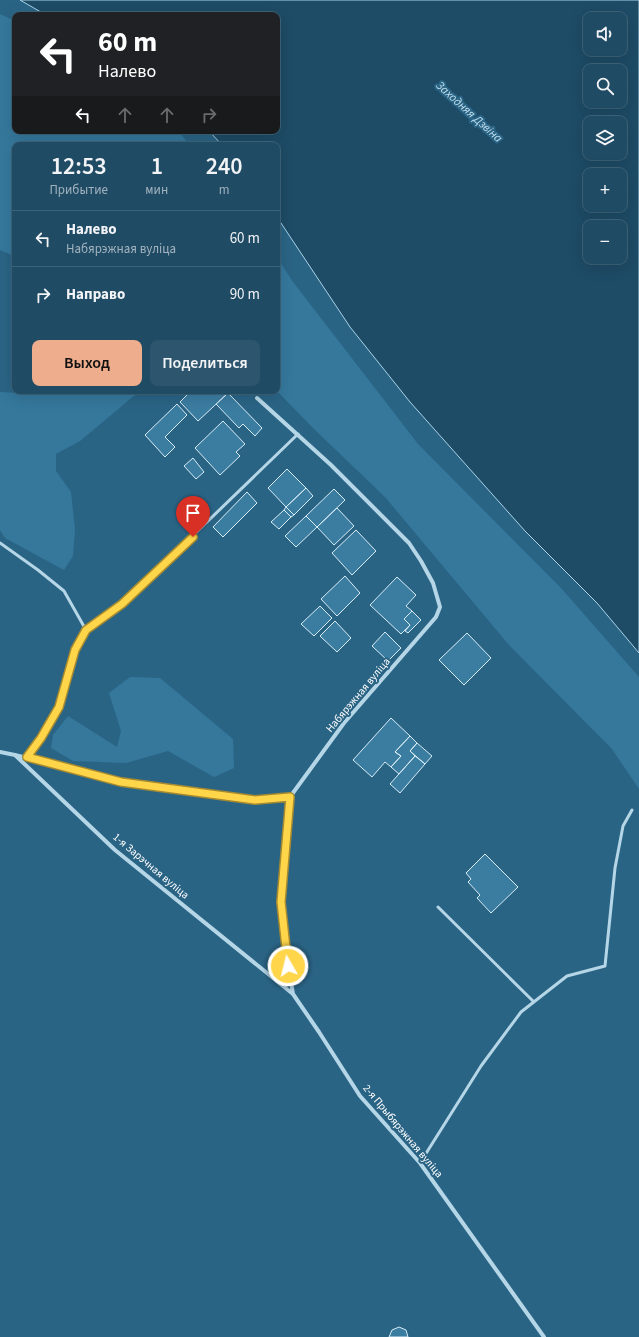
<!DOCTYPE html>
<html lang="ru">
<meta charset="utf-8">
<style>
body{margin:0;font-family:"Source Sans 3",sans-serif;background:#2d556d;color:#f1f3f6;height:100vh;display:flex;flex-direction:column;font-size:15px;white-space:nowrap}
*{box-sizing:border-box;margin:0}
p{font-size:13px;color:#a2b3bf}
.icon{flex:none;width:22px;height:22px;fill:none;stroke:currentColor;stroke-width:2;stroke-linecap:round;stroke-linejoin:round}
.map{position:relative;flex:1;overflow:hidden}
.side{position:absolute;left:12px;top:142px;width:268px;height:252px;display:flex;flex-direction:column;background:#204b64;border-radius:8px;box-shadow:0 4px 16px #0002,0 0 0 1px #3d6378}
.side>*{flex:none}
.banner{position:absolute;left:12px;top:12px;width:268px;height:122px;border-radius:8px;box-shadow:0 4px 16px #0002,0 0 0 1px #3d6378;background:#202124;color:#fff;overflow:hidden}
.tools{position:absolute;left:583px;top:12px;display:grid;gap:8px}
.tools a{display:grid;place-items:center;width:44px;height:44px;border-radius:8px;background:#204b64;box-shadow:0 4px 16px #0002,0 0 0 1px #3d6378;font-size:20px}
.pin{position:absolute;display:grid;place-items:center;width:34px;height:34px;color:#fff;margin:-41px -17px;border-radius:50% 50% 50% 0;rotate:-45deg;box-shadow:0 0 4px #0007}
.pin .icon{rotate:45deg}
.me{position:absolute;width:44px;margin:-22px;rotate:352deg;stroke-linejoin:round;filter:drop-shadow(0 0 3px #0008)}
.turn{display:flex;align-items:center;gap:14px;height:84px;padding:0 20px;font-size:18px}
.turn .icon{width:52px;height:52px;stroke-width:2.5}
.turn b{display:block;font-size:28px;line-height:34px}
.lanes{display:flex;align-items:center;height:38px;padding:0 20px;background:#0003;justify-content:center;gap:20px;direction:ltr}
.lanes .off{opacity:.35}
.eta{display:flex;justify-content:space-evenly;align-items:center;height:68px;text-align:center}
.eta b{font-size:24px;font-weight:600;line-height:28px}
.action{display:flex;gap:8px;margin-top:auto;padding:8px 20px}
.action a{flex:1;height:46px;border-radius:8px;background:#eead8d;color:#111;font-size:16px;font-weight:600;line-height:46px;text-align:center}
.action a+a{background:#2d556d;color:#f1f3f6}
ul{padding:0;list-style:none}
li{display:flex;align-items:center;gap:12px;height:56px;padding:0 20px;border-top:1px solid #3d6378}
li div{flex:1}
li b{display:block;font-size:15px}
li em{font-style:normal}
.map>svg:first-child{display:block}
</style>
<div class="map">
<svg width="639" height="1337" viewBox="0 0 639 1337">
<rect width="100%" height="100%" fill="#2a6485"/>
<path fill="#35789c" d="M0 14 15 21V131H178L190 145H15V256L0 250Z
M277 257 293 282 418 444 561 588 639 677V789L612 749 509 645 385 497 314 429 277 391Z
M40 391H135V395L80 441 56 454V471L71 492 75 530 73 556 64 570 5 538 0 530V392L35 394Z
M130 677 160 678 233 739 234 768 214 777 168 751 126 763 73 761 51 748 53 735 68 716 117 747 121 731 109 693Z"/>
<path fill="#1e4b66" stroke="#aad3e7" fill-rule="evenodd" d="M20 0H639V653L597 603 525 531 410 402 350 327 277 217V145H222L209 131H277V15H46ZM590 19H620V49H590ZM590 71H620V101H590ZM590 123H620V153H590ZM590 175H620V205H590ZM590 227H620V257H590Z"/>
<path fill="#3b7da1" stroke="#d8ecf6" d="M191 391H226L228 393 198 421 180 402Z
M228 393 262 428 255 436 243 424 239 428 216 404Z
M177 404 187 415 165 437 175 447 165 457 145 435Z
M223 421 245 444 236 452 240 456 220 475 195 448Z
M193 458 204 472 196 479 184 466Z
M287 469 306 488 286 507 268 488Z
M306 488 313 496 294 515 286 507Z
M334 489 345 500 317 527 306 516Z
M247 492 257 503 223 537 213 527Z
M286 507 294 515 291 517 284 510Z
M337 508 354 526 334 545 317 527Z
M284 510 291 517 279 529 271 522Z
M306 516 317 527 296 547 285 536Z
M356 530 376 551 352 575 332 553Z
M345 576 360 593 337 616 321 599Z
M397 577 416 595 406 606 412 611 404 619 410 625 401 634 370 605Z
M320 606 332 618 314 636 301 624Z
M412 611 421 620 408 633 405 631 410 625 404 619Z
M335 621 351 638 337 652 320 636Z
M385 632 401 648 388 661 372 646Z
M467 633 491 658 464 685 439 660Z
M391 718 410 736 395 752 401 756 391 767 385 762 372 777 353 760Z
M410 736 417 743 410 751 415 756 399 774 391 767 401 756 395 752Z
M417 743 432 756 425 764 410 751Z
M415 756 425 764 400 793 390 784Z
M485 854 518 887 491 913 477 898 480 895 468 882 471 879 466 873Z
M399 1327 406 1330 408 1337H389L392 1330Z"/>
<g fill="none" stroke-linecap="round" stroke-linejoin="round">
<path stroke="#b5d6e7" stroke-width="3" d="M0 543 38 570 64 591 86 630 75 650 59 707 41 737 27 757
M86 630 122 604 298 434
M438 907 534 1002
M420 1163 481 1066 521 1012 567 976 605 966 615 868 623 826 632 810"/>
<path stroke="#b5d6e7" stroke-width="4" d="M0 752 15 755 115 850 293 994 319 1032 360 1096 420 1163 544 1337
M15 755 121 782 255 800 290 797 344 723 436 617 440 607 433 583 421 561 409 543 331 465 257 398
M290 797 281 902 286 952 293 994"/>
</g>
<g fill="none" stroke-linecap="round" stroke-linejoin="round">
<g stroke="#a68a30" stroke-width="10">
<path id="route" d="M193 537 122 604 86 630 75 650 59 707 41 738 27 757 121 782 255 800 290 797 281 902 288 966"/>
</g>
<use href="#route" stroke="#ffd54a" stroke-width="7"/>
</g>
<g text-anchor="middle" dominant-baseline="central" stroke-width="4" stroke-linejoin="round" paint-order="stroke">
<g font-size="11" fill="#fff" stroke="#2a6485">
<text transform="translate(358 695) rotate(-50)">Набярэжная вуліца</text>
<text transform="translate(151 866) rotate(40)">1-я Зарэчная вуліца</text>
<text transform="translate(403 1131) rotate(50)">2-я Прыбярэжная вуліца</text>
</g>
<g font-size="12" font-style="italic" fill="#c1dfee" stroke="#2a6485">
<text transform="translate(469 112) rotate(42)">Заходняя Дзвіна</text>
</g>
</g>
</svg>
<div class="tools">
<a><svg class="icon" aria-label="sound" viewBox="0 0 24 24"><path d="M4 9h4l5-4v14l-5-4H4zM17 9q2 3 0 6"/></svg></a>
<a><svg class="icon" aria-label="search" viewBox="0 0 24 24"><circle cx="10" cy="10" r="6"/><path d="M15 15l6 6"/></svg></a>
<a><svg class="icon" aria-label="layers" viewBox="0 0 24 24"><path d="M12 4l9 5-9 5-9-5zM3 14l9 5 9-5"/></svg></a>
<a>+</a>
<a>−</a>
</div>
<div class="pin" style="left:193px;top:537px;background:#d93025"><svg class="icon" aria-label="arrive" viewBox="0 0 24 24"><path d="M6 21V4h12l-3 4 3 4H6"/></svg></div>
<svg class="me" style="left:288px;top:966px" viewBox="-20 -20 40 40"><circle r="17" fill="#ffd54a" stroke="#fff" stroke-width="3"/><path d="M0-11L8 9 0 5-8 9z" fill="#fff"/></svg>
<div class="banner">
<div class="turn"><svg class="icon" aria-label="left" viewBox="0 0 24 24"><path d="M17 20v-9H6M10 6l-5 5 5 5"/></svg><div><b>60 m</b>Налево</div></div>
<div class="lanes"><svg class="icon" aria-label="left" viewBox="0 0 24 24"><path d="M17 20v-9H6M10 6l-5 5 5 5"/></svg><svg class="icon off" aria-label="ahead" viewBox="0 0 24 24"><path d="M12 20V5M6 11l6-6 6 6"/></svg><svg class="icon off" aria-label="ahead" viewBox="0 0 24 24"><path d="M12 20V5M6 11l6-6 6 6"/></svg><svg class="icon off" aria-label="right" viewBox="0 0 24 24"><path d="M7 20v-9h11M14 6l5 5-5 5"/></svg></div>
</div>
<section class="side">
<div class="eta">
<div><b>12:53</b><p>Прибытие</p></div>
<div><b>1</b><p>мин</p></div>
<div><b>240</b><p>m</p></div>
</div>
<ul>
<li><svg class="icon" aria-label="left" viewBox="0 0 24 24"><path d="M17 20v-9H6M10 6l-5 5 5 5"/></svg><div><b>Налево</b><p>Набярэжная вуліца</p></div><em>60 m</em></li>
<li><svg class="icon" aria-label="right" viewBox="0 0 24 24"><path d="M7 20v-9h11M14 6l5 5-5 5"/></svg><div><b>Направо</b></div><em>90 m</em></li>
</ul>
<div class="action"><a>Выход</a><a>Поделиться</a></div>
</section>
</div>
